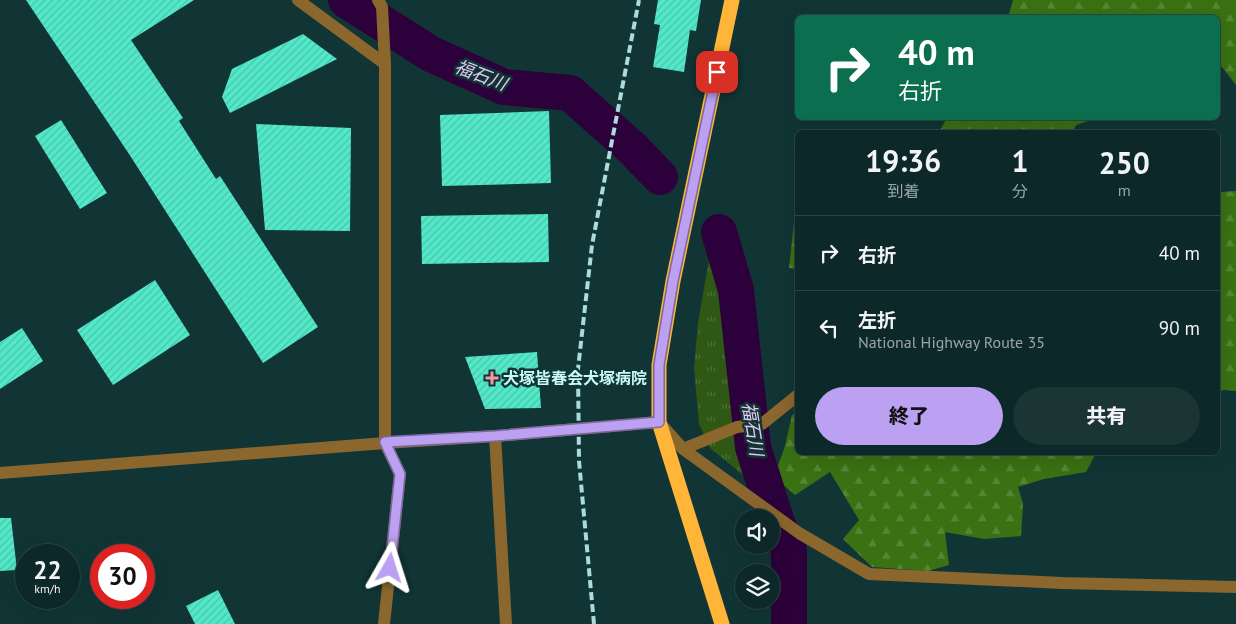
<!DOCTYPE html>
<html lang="ja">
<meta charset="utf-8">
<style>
body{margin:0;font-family:"PT Sans","Noto Sans JP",sans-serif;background:#1b3434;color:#f1f3f6;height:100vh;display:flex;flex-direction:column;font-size:19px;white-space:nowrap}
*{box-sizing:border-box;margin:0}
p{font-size:16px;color:#9aa6a8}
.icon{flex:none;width:28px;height:28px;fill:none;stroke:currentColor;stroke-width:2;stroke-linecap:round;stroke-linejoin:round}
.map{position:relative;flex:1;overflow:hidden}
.drawer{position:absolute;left:795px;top:130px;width:425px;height:325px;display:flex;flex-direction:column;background:#0d2828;border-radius:8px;box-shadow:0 5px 20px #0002,0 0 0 1px #2d4445}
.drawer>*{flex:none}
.guide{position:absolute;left:795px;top:15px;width:425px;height:105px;border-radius:8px;box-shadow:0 5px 20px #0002,0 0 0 1px #2d4445;background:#0b6e4f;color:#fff;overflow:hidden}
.controls{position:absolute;left:735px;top:509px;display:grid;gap:10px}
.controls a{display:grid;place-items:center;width:45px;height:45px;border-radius:50%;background:#0d2828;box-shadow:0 5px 20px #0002,0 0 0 1px #2d4445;font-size:25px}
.speed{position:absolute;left:15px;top:544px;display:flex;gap:10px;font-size:25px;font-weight:700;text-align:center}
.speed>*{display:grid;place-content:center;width:65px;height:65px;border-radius:50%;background:#0d2828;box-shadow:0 5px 20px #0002,0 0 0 1px #2d4445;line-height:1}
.speed small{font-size:12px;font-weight:400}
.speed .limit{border:8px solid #d22;background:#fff;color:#111}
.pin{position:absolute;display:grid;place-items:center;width:42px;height:42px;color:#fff;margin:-21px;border-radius:10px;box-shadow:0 2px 8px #0006}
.me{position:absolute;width:55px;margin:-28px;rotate:6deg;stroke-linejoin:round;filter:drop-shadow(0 0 4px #0008)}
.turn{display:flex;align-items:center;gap:18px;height:105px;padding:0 20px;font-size:22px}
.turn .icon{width:65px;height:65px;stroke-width:2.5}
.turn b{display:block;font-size:35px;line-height:42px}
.eta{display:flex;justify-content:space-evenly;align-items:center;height:85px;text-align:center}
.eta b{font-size:30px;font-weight:800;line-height:35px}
.primary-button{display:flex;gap:10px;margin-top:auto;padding:10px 20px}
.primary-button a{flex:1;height:58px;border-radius:30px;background:#bca0f2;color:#111;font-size:20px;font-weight:800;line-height:58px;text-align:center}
.primary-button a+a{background:#1b3434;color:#f1f3f6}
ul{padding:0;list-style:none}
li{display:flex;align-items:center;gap:15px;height:75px;padding:0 20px;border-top:1px solid #2d4445}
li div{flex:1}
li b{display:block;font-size:19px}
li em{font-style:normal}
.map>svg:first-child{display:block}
</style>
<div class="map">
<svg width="1236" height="624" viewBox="0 0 1236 624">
<defs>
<pattern id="forest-firs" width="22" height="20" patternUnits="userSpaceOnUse" patternTransform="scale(1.25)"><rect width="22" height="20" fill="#3a7113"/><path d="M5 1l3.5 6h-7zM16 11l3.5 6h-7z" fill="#558636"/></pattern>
<pattern id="park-tufts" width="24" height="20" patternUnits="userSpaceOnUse" patternTransform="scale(1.25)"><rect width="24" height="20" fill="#2e5813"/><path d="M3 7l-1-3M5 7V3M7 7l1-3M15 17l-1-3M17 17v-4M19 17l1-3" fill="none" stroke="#4b7136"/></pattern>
<pattern id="building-hatch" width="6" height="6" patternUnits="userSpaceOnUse" patternTransform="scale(1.25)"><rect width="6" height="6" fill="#52e9c9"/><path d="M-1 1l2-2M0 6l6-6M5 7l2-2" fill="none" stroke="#4cc2aa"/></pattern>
</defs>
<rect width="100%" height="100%" fill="#113535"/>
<path fill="url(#forest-firs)" d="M1013 0H1236V85L1218 62V18L1008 17Z
M947 118H1097L1076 125 1073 132H939Z
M1236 191V391L1224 390 1218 392V193L1221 192Z
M797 196V269L789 268Z
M797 413 798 452 1096 453 1086 472 1044 479 1018 487 1023 504 1021 536 984 539 945 532 949 565 928 571 872 567 843 539 859 520 830 472 795 495 774 477 785 446 792 415Z"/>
<path fill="url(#park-tufts)" d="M713 236 722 239 750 476 743 475 710 448 699 424 694 368 698 323Z"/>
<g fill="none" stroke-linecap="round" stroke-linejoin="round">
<path stroke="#2c003a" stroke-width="36" d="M346 0 431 54 504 87 570 93 632 148 660 177
M719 232 736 290 753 447 778 526 789 550V624"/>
</g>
<path fill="url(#building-hatch)" d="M26 0H194L131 40 183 118 179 121 216 179 220 176 318 327 263 363 129 154Z
M658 0H701L696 31 690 30 684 72 653 67 660 25 654 24Z
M303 34 337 59 230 113 222 97 232 69Z
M549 111 551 183 442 186 440 115Z
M61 120 107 193 80 209 35 136Z
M256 124 351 128 350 231 265 230Z
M548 214 549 262 422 264 421 216Z
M155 280 190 335 113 385 77 330Z
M22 328 43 361 0 389V342Z
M537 352 541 408 485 409 465 357Z
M0 518H11L17 570 0 571Z
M218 590 235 624H195L186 606Z"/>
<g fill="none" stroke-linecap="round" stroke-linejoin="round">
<path stroke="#8b662d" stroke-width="12" d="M298 0 385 64
M378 0 382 7 385 64V443L400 474 384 624
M495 436 506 624
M683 449 737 427 762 424 798 395
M0 473 385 443 495 436 659 422 683 449 799 533 869 574 1062 583 1236 587"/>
<path stroke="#ffb638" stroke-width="15" d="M722 624 659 422V365L673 281 732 0"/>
<path stroke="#abdbdb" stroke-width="4" stroke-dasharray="8 4" stroke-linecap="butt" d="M594 624 579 461 578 369 592 245 639 0"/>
</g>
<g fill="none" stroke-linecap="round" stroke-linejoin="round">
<g stroke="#7a689d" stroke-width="12">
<path id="route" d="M390 568 400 474 385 442 495 436 659 422V365L673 281 717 72"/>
</g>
<use href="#route" stroke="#bca0f2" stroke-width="9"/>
</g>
<path fill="#f49aa0" stroke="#113535" stroke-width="2" d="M489.5 370.5h5v5h5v5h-5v5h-5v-5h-5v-5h5z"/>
<g text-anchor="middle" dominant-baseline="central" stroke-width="5" stroke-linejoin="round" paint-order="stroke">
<g font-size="16" font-weight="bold" fill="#c8fafa" stroke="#113535" text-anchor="start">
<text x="503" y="378">犬塚皆春会犬塚病院</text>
</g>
<g font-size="18" font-style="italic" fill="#e6c8f3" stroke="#113535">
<text transform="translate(481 75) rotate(21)">福石川</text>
<text transform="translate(753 429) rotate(81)">福石川</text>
</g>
</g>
</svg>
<div class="controls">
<a><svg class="icon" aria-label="sound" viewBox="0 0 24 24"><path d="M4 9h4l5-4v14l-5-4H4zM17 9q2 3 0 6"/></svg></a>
<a><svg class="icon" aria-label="layers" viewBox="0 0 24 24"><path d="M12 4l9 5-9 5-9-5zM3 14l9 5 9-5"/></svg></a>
</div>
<div class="speed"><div>22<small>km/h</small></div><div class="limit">30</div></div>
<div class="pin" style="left:717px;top:72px;background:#d93025"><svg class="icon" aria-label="arrive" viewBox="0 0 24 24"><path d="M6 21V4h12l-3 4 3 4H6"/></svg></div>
<svg class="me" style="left:390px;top:568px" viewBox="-20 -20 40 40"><path d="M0-17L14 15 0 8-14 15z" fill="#bca0f2" stroke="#fff" stroke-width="4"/></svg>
<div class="guide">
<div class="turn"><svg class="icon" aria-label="right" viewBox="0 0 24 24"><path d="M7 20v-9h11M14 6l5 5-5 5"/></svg><div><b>40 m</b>右折</div></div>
</div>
<section class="drawer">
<div class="eta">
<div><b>19:36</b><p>到着</p></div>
<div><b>1</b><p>分</p></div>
<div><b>250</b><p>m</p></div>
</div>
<ul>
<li><svg class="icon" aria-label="right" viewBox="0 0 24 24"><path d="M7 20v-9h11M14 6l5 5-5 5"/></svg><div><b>右折</b></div><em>40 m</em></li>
<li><svg class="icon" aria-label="left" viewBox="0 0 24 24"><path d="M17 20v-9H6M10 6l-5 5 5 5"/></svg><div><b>左折</b><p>National Highway Route 35</p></div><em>90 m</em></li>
</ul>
<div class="primary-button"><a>終了</a><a>共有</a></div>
</section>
</div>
